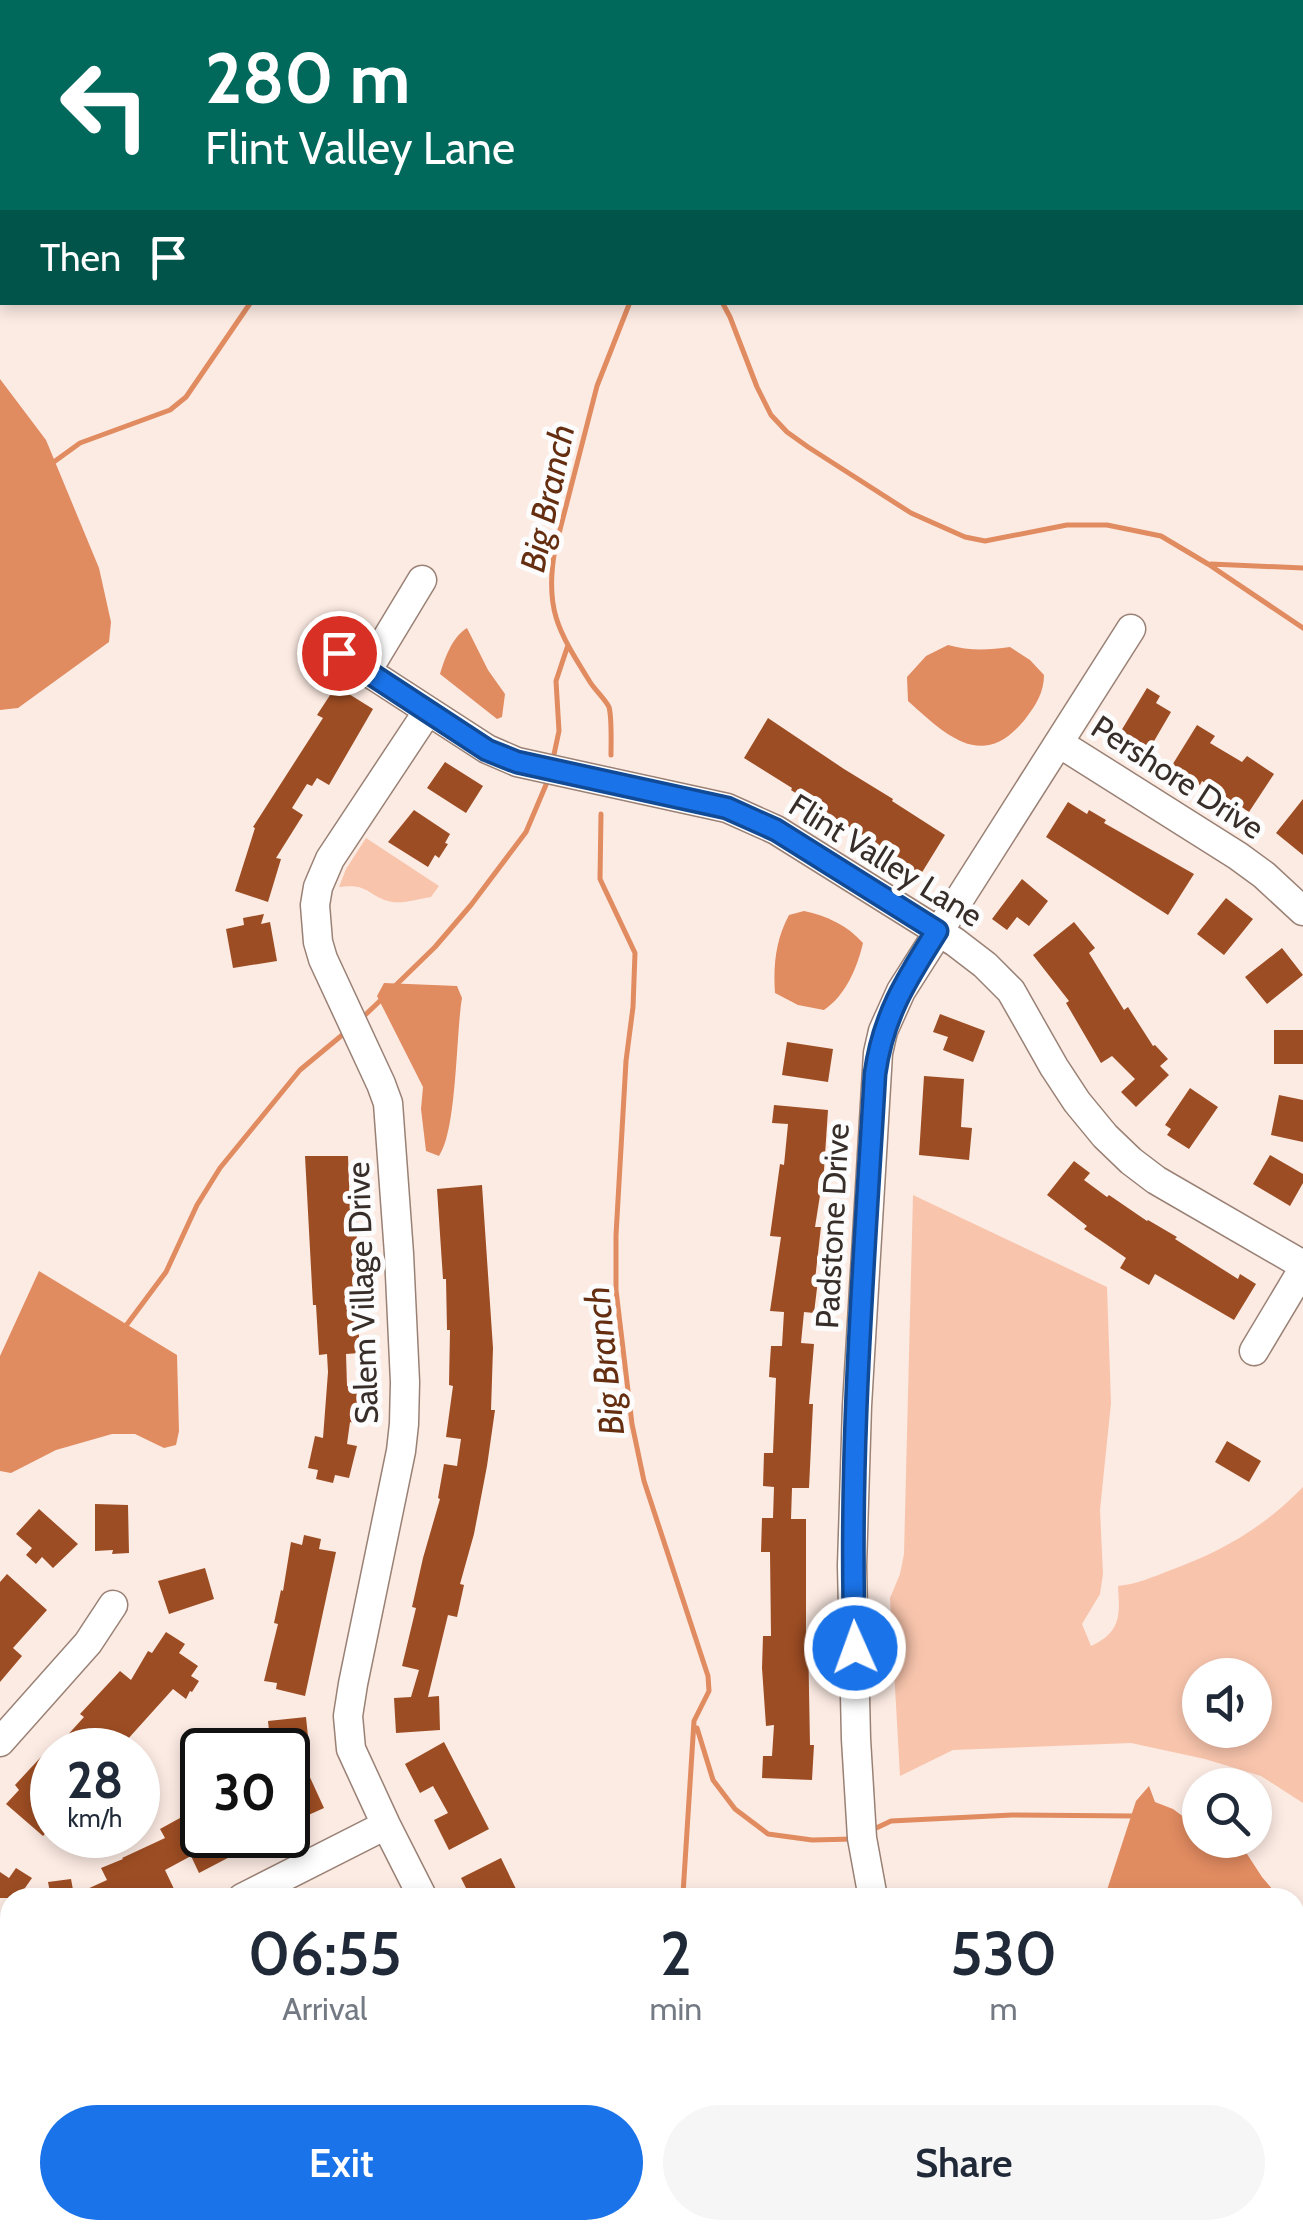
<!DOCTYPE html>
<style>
body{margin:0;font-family:Cabin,sans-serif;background:#f6f6f7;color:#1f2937;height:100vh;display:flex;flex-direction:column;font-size:38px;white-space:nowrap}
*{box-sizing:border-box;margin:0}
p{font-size:32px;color:#747a83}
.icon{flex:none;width:55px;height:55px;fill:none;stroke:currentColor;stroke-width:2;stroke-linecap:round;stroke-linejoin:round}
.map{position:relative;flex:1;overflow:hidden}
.panel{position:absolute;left:0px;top:1888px;width:1305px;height:352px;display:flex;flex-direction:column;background:#fff;border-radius:30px 30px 0 0;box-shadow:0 5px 15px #0003}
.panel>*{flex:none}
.guide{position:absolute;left:0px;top:0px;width:1305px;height:305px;box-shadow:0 5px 15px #0003;background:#00695c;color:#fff;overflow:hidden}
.controls{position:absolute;left:1182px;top:1658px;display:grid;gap:20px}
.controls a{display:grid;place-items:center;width:90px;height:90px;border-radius:50%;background:#fff;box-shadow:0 5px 15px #0003;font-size:50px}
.speed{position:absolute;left:30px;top:1728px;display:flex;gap:20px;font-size:50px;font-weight:700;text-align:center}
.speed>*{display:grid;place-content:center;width:130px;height:130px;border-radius:50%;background:#fff;box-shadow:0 5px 15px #0003;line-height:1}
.speed small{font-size:25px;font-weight:400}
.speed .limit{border:5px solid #111;border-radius:15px;background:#fff;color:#111}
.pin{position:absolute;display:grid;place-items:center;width:85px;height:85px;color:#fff;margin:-42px;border:5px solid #fff;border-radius:50%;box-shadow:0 2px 10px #0007}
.me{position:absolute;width:110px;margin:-55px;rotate:358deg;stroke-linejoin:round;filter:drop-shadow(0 0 8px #0008)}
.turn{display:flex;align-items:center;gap:35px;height:210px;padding:0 40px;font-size:45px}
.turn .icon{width:130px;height:130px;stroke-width:2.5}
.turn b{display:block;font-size:70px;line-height:85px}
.then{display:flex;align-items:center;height:95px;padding:0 40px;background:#0003;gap:20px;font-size:38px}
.eta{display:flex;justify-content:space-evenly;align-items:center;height:170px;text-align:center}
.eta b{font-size:60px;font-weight:600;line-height:70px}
.action{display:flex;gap:20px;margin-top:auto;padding:20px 40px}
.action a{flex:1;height:115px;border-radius:60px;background:#1a73e8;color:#fff;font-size:40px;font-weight:600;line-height:115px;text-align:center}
.action a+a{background:#f6f6f7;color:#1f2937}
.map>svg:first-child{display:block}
</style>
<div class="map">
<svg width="1303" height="2239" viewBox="0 0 1303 2239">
<rect width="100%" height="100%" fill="#fcebe3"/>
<path fill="#f8c4ac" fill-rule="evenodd" d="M366 838 439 886 431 897C418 899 400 905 388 901 366 894 368 883 339 887L346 869Z
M913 1195 1107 1287 1111 1403 1100 1510 1103 1574 1100 1594 1082 1624 1091 1646C1121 1632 1120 1616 1118 1586 1137 1584 1153 1577 1171 1570 1223 1551 1264 1527 1303 1487V1803L1261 1776 1205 1759 1131 1743 953 1750 900 1776 890 1598 900 1574 904 1554ZM1255 1675V1730H1200V1675Z
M1000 2230H1107L1122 2239H994Z"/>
<path fill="#e18b61" d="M0 379 46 440 99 568 111 622 109 642 18 708 0 710Z
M467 628 488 670 505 694 502 717 497 719 440 674C445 658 452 637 467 628Z
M948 645C970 651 988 650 1010 647L1030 660 1044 675C1044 692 1036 705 1026 718 984 772 948 737 908 701L907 677 926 656Z
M804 911C827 916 847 925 863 943 857 968 846 995 824 1010L798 1005 775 993C773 965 776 939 789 915Z
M384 983 457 986 462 998C456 1033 457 1131 439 1156L426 1151 421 1109 423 1087 377 996Z
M39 1271 177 1355 179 1431 176 1445 164 1448 135 1434H112L56 1450 11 1473 0 1471V1356Z
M1149 1786 1155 1802 1173 1809 1200 1829V1840H1230L1247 1854 1262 1877 1279 1897H1107V1890L1136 1801Z"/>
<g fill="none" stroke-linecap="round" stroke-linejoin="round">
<path stroke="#e18b61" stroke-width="5" d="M543 0 545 2
M520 2 521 0
M722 302 730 317 757 387 771 415 787 432 808 447 911 513 965 537 985 541 1067 525H1107L1161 536 1208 564 1303 628
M51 464 80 443 170 410 186 397 251 302
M1211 564 1303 568
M611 755C611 742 612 718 609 707 605 699 595 690 590 682 559 632 544 610 555 549L597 386 630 302
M553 759 559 731 556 681 568 645
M601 814 600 879 635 953 633 1007 626 1061 616 1235V1290L632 1424 644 1481 708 1676 709 1691 694 1721 683 1894 680 1898
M395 986 435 947 471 905 526 832 548 780
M363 1017 384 997
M125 1327 166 1272 197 1205 220 1168 300 1070 347 1031
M697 1728 713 1780 735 1809 768 1834 812 1840 853 1839
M872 1830 891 1821 1012 1815 1134 1816
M591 2239 599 2230"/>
</g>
<path fill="#9d4d23" d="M336 686 373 709 329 785 317 778 312 786 307 784 292 808 303 815 276 858 281 859 268 902 235 891 255 828 253 827 323 718 317 715Z
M1147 688 1160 696 1156 703 1171 712 1150 748 1121 731Z
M768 718 844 769 893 799 892 801 945 835 921 874 905 864 906 862 818 808 791 790 792 788 744 758Z
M1197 725 1215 736 1210 743 1242 762 1247 756 1274 774 1249 812 1202 781 1200 785 1171 767Z
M445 762 483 786 466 813 427 788Z
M1303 799V855L1276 833Z
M1068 802 1087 814 1089 810 1106 820 1104 823 1194 874 1168 915 1046 837Z
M414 810 450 834 445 843 448 844 439 858 435 855 428 867 388 842Z
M1022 879 1048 901 1029 926 1017 917 1007 930 992 919Z
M1226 898 1253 919 1224 955 1197 934Z
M264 914 261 924 270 922 277 961 233 968 226 929 244 925 243 918Z
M1074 922 1095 948 1089 953 1124 1010 1128 1007 1153 1046 1155 1045 1168 1059 1160 1066 1169 1075 1136 1107 1121 1092 1135 1079 1112 1056 1101 1063 1066 1003 1069 1001 1033 955Z
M1282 948 1303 975 1267 1004 1245 977Z
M940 1014 985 1031 973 1062 943 1050 948 1037 933 1032Z
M1274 1030H1303V1064H1274Z
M787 1042 833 1049 828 1082 782 1075Z
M924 1076 964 1079 961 1127 972 1128 969 1160 919 1155Z
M1190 1088 1218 1107 1189 1149 1167 1135 1171 1129 1165 1125Z
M1279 1095 1303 1100V1142L1271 1135Z
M774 1105 828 1110 824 1170 815 1227H821L815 1280H818L814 1313 804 1312 801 1343 814 1344 809 1404H813L809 1488H792L791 1519H806V1635H808L810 1745H814L812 1780 762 1778 763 1756H772L774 1725 766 1726 762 1668 763 1636H771L770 1552H761L762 1518H773L774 1487 763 1486 764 1453H773L776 1378 769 1377 771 1346H782L784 1312 770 1311 781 1237 770 1236 780 1164 784 1165 788 1124 772 1123Z
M1270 1155 1303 1174V1183L1290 1206 1253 1184Z
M305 1156H348L350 1209H356L357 1250 354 1251 360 1353 346 1354 347 1386 362 1387 360 1424 350 1422 347 1444 357 1446 349 1478 335 1475 333 1483 316 1479 318 1470 308 1468 315 1436 323 1438 328 1372 327 1354 319 1355 316 1305H313Z
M1074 1161 1090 1173 1084 1180 1107 1197 1109 1195 1147 1221 1148 1220 1177 1237 1175 1239 1238 1279 1240 1274 1256 1284 1234 1320 1155 1274 1149 1285 1120 1268 1126 1258 1084 1229 1087 1226 1047 1195Z
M482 1185 493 1348 491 1410H495L487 1466 474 1534 460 1584 464 1585 457 1617 448 1615 428 1697 439 1696 440 1730 396 1733 394 1698 411 1697 419 1670 402 1666 416 1608 412 1607 423 1558 440 1499 438 1498 444 1464 457 1466 461 1439 446 1437 453 1386 449 1385 450 1330H447L446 1279H443L437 1189Z
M1227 1441 1261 1461 1249 1482 1215 1462Z
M95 1504 128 1505 129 1553 112 1554 113 1550 95 1551Z
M39 1509 78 1544 53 1568 42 1557 36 1564 26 1555 32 1548 16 1534Z
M304 1535 321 1539 319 1549 336 1552 305 1696 276 1689 277 1683 264 1681 278 1624 274 1623 281 1590 283 1591 291 1542 302 1545Z
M205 1568 214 1599 169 1614 158 1581Z
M7 1574 47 1610 13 1648 22 1656 0 1682V1582Z
M166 1632 185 1644 179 1653 198 1666 191 1676 199 1681 192 1692 190 1691 186 1699 173 1689 118 1750H54L84 1717 80 1714 120 1671 131 1680 148 1651 152 1653Z
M306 1717 310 1756 288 1759V1750H271L268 1721Z
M444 1742 489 1829 449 1850 434 1820 448 1813 433 1786 420 1793 405 1764Z
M52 1745V1826L43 1836 6 1804 19 1790 15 1785Z
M308 1773 324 1808 293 1822 288 1810V1783Z
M180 1818 184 1827 194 1821 201 1835H272L199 1873 191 1856 165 1870 174 1889 161 1896 158 1890 143 1898H51L48 1882 71 1879 74 1895 107 1880 101 1868 123 1859 122 1858 165 1838 160 1829Z
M501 1858 516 1889 499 1898H471L461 1878Z
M16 1868 32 1878 18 1898H0V1872L9 1878Z"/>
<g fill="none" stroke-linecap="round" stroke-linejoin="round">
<g stroke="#9a8175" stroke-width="31">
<path id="minor" d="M339 653 487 749 517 762 727 808 776 830 955 942 985 965 1011 991 1054 1067 1077 1102 1105 1136 1131 1161 1156 1180 1303 1265
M367 671 422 580
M1059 743 1238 856 1264 875 1303 911
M1254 1351 1303 1269
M0 1742 88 1643 113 1605
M242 1898 386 1825
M423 1898 386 1825 351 1749 348 1716 353 1684 401 1451 404 1424 405 1382 399 1254 388 1103 381 1084 323 959 318 942 315 905 318 887 330 859 428 711
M873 1898 862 1838 856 1739 852 1566 857 1406 878 1053 883 1031 901 991 1131 629
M0 1957 10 1960
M1143 2230 1157 2239
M224 2239H260
M346 2239 348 2230
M892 2239 893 2230"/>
</g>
<path stroke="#b6a7a0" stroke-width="4" stroke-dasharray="10 5" stroke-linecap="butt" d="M988 2239 993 2230"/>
<use href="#minor" stroke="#fff" stroke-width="28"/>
</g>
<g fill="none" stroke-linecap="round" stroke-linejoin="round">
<g stroke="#114b97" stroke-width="25">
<path id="route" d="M339 653 487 750 517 762 727 808 776 830 937 931C906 980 883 1016 875 1074 864 1265 848 1457 855 1648"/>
</g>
<use href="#route" stroke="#1a73e8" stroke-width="18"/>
</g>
<g text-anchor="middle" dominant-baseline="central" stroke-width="10" stroke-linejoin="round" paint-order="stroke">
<g font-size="32" fill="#382e29" stroke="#fcfcfc">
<text transform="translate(1178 777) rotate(33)">Pershore Drive</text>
<text transform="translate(886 860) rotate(32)">Flint Valley Lane</text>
<text transform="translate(832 1226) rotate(-87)">Padstone Drive</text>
<text transform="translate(362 1293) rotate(-92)">Salem Village Drive</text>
</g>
<g font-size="35" font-style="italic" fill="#652e10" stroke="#fcfcfc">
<text transform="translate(547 498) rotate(-78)">Big Branch</text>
<text transform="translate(604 1361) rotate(-96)">Big Branch</text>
</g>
</g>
</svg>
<div class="controls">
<a><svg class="icon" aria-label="sound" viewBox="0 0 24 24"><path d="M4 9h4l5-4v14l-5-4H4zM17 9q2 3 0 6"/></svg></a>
<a><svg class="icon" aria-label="search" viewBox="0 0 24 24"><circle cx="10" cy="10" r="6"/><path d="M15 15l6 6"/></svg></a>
</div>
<div class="speed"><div>28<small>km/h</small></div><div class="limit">30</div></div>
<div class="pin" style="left:339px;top:653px;background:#d93025"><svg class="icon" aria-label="arrive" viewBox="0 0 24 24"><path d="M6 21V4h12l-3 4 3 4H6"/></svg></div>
<svg class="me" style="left:855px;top:1648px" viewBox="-20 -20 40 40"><circle r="17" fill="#1a73e8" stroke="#fff" stroke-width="3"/><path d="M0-11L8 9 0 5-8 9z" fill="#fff"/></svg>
<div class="guide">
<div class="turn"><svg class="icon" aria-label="left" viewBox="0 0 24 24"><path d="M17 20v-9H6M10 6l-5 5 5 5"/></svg><div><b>280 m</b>Flint Valley Lane</div></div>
<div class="then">Then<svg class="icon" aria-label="arrive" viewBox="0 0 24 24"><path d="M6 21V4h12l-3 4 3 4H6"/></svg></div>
</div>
<section class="panel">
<div class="eta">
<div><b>06:55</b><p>Arrival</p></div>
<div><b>2</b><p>min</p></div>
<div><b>530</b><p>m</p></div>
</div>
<div class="action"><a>Exit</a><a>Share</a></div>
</section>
</div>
